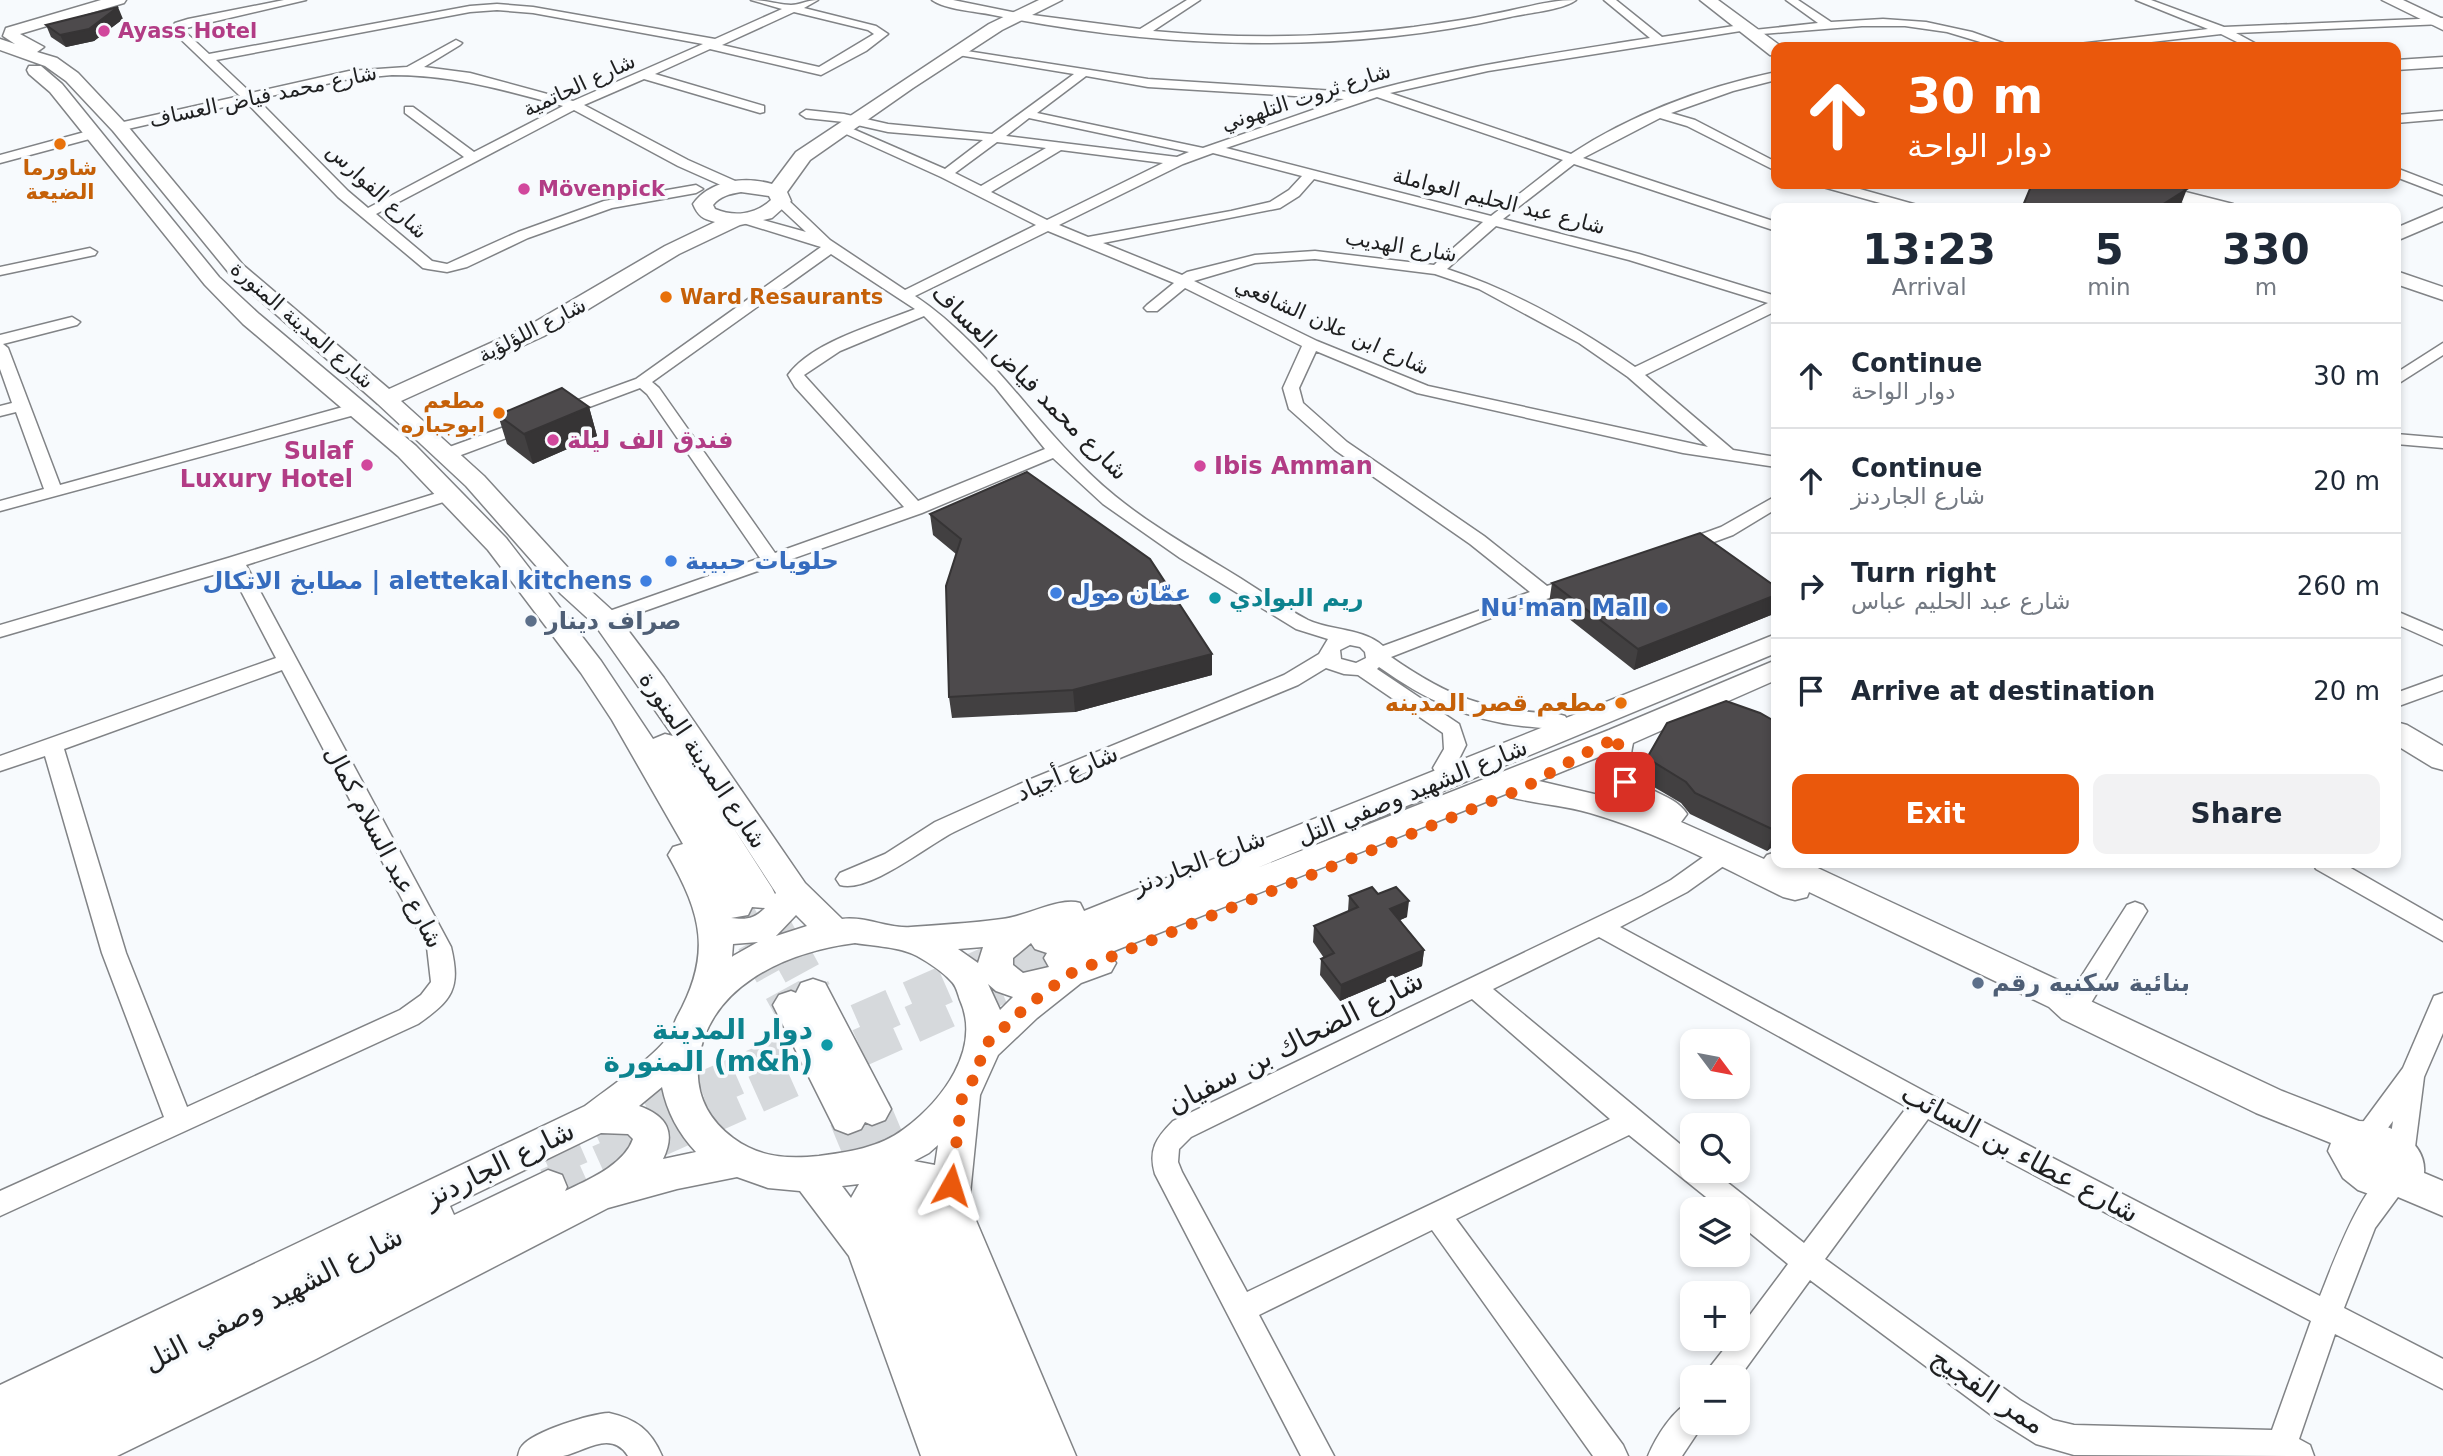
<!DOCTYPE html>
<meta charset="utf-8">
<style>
body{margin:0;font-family:"DejaVu Sans",Vazirmatn,sans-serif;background:#f2f2f3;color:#1f2937;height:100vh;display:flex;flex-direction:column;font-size:26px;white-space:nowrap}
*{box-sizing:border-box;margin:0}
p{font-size:23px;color:#747a83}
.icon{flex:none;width:38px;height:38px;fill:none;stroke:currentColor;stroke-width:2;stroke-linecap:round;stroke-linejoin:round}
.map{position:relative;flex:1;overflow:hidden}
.side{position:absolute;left:1771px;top:203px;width:630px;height:665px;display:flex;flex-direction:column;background:#fff;border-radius:14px;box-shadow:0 4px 10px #0003}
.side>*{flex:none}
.guide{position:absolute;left:1771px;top:42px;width:630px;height:147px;border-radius:14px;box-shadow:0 4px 10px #0003;background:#ea580c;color:#fff;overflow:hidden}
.needle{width:46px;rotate:122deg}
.buttons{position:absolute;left:1680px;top:1029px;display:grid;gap:14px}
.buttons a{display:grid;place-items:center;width:70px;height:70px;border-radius:14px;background:#fff;box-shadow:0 4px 10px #0003;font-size:35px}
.pin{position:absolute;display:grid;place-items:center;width:60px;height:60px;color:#fff;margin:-30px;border-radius:14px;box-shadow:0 4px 10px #0006}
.me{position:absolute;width:77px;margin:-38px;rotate:6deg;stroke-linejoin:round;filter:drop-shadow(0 0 5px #0008)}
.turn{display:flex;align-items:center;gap:24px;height:147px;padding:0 21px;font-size:32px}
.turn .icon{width:91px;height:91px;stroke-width:2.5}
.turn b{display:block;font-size:49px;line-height:60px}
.eta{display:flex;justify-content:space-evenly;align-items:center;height:119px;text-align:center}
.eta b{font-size:42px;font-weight:700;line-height:49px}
.button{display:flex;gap:14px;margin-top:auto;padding:14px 21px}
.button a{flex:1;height:80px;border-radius:14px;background:#ea580c;color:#fff;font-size:28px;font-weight:700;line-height:80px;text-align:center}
.button a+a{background:#f2f2f3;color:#1f2937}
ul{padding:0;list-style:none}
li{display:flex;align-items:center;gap:21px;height:105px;padding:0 21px;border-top:2px solid #e0e1e3}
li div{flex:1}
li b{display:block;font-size:26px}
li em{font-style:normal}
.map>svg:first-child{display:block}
</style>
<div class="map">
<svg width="2443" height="1456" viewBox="0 0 2443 1456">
<rect width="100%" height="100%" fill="#f7fafd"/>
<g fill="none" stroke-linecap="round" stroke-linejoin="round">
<path stroke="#d6d9dc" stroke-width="30" stroke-dasharray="30 15" stroke-linecap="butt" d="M736 906 756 942
M775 923 785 942
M1043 942 1047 940"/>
<path stroke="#d6d9dc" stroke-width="38" stroke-dasharray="38 19" stroke-linecap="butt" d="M755 940 791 1005
M784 940 813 993
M872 1109 901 1178
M848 1118 876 1185
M545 1160 1047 940
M548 1187 1061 958"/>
<g stroke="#818386" stroke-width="3">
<path id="street" d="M284 0H306L182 29 209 54 470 6 497 4 533 7 715 39 782 9 751 0C765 0 780 5 791 5 799 5 808 0 818 0L804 8 876 26 888 34 866 51 821 75 710 49 655 74 764 106V112L760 113 644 79 584 105 688 160 742 184V190H732L678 166 574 110 376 214 432 261 447 264 518 232 604 201 696 185 703 189 696 193 612 208 528 238 467 267 447 272 428 269 423 268 338 197 246 102 119 131 113 127 119 123 240 96 170 29 175 23 188 19ZM497 10 533 13 703 44 573 101 470 73 424 67 460 45 462 43 456 40 407 67 349 71 251 93 216 60 470 12ZM794 12 868 30 874 34 819 67 722 45ZM392 75C455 75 503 90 563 106L474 152 413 107H405V113L464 157 368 208 348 191 257 99 349 79Z
M932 0H953L1017 13 1140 29 1187 0H1200L1153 31C1239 39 1328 38 1414 27 1440 23 1467 20 1493 14 1521 9 1548 0 1576 0 1563 10 1528 13 1510 17 1341 55 1161 49 993 15 975 11 946 10 932 0Z
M1604 0H1616L1662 37 1747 24 1753 27 1747 30 1488 71 1390 93 1571 154C1632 114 1705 87 1776 72V80L1733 91 1671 113 1695 120 1776 162V171L1687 126 1660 118 1583 158 1776 222V231L1574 164 1503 219 1639 254 1776 296V311L1645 375 1733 450 1776 457V467L1683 453 1417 393 1316 351 1299 388 1303 403 1347 442 1484 536 1547 586 1578 576 1587 582 1585 586 1496 616 1391 657C1450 698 1486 711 1558 714L1565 716 1568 721 1565 726C1552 730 1536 727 1522 726 1468 720 1424 699 1379 667L1377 669 1459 724 1466 745 1452 773 1444 775 1436 773 1433 768 1444 749 1443 733 1358 675 1344 674 1326 668 1298 685C1183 733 1066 777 954 832 928 845 868 894 840 885L836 879 840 873 885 854 935 822 1031 779 1284 675 1319 654 1328 639 1296 629 1180 558 1103 504 1053 458 922 513 605 625 598 623 595 619 598 615 760 558 647 394 640 388 453 458 447 459 438 454 441 450 636 379 821 247 740 222 738 219 745 215 806 232 776 204V198H786L830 240 905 290 1036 225 941 177 835 129 836 126H846L945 169 983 140 888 132 844 122 806 118 800 114 806 110 844 114 888 124 992 134 1074 74 958 55 952 51 954 49 1148 79 1351 92 1357 95C1453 67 1551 54 1650 38ZM1086 76 1148 87 1344 99 1203 148 1037 113ZM1377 97 1563 160 1491 216 1226 148ZM1029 118 1189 152 1177 157 1006 136ZM997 142 1046 148 981 186 955 173ZM1061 150 1163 163 1047 220 991 192ZM1213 153 1302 176 1289 190 1270 202 1231 211 1088 237 1059 225 1183 164ZM1314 179 1483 222 1434 265 1315 251 1255 255 1187 272 1182 275 1103 243 1280 208 1299 196ZM1496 226 1629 260 1768 303 1635 367C1577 327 1515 291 1447 269ZM1048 231 1174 283 1147 305 1144 308 1147 311H1157L1185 288 1302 346 1283 388 1289 409 1335 450 1470 544 1530 592 1383 646C1363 628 1332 631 1308 620 1285 608 1262 592 1240 578 1198 552 1153 527 1115 496 1042 437 993 348 915 296ZM831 254 915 309C876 325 813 341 788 375L795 387 904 507 775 553 659 388 652 382ZM1315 259 1435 274 1479 289 1579 343 1628 377 1708 447 1428 386 1317 341 1194 281 1255 263ZM924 316 995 387 1045 449 918 501 804 375 840 351ZM1350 645 1360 647 1365 652 1366 658 1356 663 1341 659 1340 650Z
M1786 0H1798L1831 22 1883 19 1926 22 1972 32 2014 47H1997L1947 32 1905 26H1862L1750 35 1748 33 1754 30 1818 23Z
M2136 0H2151L2224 27 2443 18V24L2236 33 2262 47H2247L2221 34 2108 47H2073L2079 44 2208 29Z
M2443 111V119L2396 123V115Z
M92 130 97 131V137L0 163V155Z
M2396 168 2443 186V195L2396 177Z
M1821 184H1842L1917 205 1919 208H1898L1823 187Z
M90 248 97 252 95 255 0 275V267Z
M72 317 80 322 77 325 3 344 8 348 60 485 350 405 356 404 364 409 362 413 0 511V501L44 489 16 412 0 416V406L12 403 0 369V335Z
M2443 343V355L2396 385V373Z
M2396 434 2443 438V448L2396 444Z
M450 489 456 490 459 494 456 498 246 565 451 947C461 989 452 1000 418 1024L0 1216V1191L164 1117 102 953 45 756 0 771V756L276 658 230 570 0 637V625L228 558ZM282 670 427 947 431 982 421 995 400 1010 187 1107 126 953 64 749Z
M1776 496V509L1733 535 1681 554 1672 548 1674 544 1721 527Z
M2396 611 2443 631V645L2396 624Z
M2443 676V690L2396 707V693Z
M1724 846 1732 848 1735 854 1732 860 1687 892 1620 927 1933 1096 2320 1296C2330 1272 2365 1172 2394 1170 2396 1170 2403 1173 2405 1174L2409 1182 2375 1228 2344 1308 2443 1359V1389L2335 1334 2299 1439 2310 1445 2314 1456 2074 1455 2036 1444 1998 1420 1810 1280 1738 1379 1706 1377 1710 1367 1732 1339H1738V1331L1788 1264 1738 1223V1209H1721L1629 1135 1456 1219 1623 1445 1628 1456H1593L1432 1230 1259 1315 1334 1456H1301L1155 1174C1148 1150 1156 1138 1173 1121L1642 896 1671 880 1716 848ZM1599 937 1907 1107 1804 1243 1713 1171H1692V1154L1493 989ZM1472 999 1610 1119 1247 1292 1182 1172 1178 1162 1179 1149 1191 1137ZM1928 1119 2311 1321 2272 1430 2074 1425 2053 1420 2020 1400 1825 1259Z
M2313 863H2342L2443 921V941L2316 869Z
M2135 902 2143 905 2147 911 2083 1016 2074 1019 2065 1016 2062 1009 2065 1002 2127 905Z
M2443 993V1033L2424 1077 2414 1155 2410 1163 2401 1166 2392 1163 2388 1155 2393 1121C2382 1135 2375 1152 2356 1145L2352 1137 2403 1068 2434 996Z
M1692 1401V1423H1704L1682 1456H1648C1656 1437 1673 1409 1692 1401Z
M609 1413C636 1419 651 1430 662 1456H628C611 1429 584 1452 563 1456 549 1456 532 1456 518 1456 519 1453 519 1449 522 1446 534 1431 590 1414 609 1413Z"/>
</g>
<g stroke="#818386" stroke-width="3">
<path id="secondary" d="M101 0H126L124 3 20 34 44 47 37 52 57 58 78 73 125 123 243 265 389 389 528 326 665 246 715 222C703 219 698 216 693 204 710 180 745 176 772 184L796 152 989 24 1039 0H1062L1002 30 913 88 810 160 787 192 791 201 772 218 740 225 679 254 544 336 401 401 484 476 581 582 615 613 664 678 805 883 842 919C866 916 888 929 911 927 941 925 972 923 1002 919 1028 916 1059 897 1080 903L1084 911 1776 634V653L1257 868 1609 730 1776 660V680L1633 743C1620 796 1670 786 1687 814L1681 822 1764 859 1767 855 1776 852V863H1807L2073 987 2086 999 2282 1091 2359 1121C2387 1122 2427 1140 2424 1173L2443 1181V1216L2398 1197 2380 1198 2358 1190 2343 1178 2328 1151 2331 1143 2256 1113 2062 1019 2049 1007 1809 892 1807 897 1795 900 1783 897C1720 866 1657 832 1590 813 1563 805 1536 804 1510 797L1508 793 1109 953 1116 963 1111 972 1081 983 1037 1018 998 1055 980 1095 969 1204 1076 1456H921L849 1256 800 1191 768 1188 737 1177 677 1189 608 1208 316 1359 117 1456H0V1385L585 1106C607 1089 653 1058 668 1037 672 1031 674 1023 677 1017 712 954 702 915 668 855L673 847 683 844 612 720 581 673 488 550 398 456 243 324 205 285 50 92 29 74 27 70 29 66H41L62 84 219 277 259 314 416 446 506 538 601 661 653 739 665 734 673 736 595 625 561 594 466 486 378 404 229 273 113 131 66 81 45 66 0 50V39L15 44 3 36 6 28ZM741 192 769 196 771 200C755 215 734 217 715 209L713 205C720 196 730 194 741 192ZM1601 756 1605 776 1624 801 1539 781ZM731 824 776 893 775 894 772 888ZM752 907 765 908C754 919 746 920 731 918L748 915ZM796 915 807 926 776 936ZM758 942 733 956 732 957 733 944ZM855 943C873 946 901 947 917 956 928 962 943 972 951 981 956 985 958 994 960 1000 982 1049 942 1101 904 1129 879 1148 848 1152 819 1156 788 1159 760 1158 733 1138 709 1120 696 1096 698 1066 705 986 786 952 855 943ZM1031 943 1035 949 1047 953 1044 958 1049 967 1023 973 1013 965V958ZM983 947 978 963 958 949ZM988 984 996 991 1013 997 1000 1010ZM662 1087C667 1112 679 1134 696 1152L663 1159C676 1132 667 1116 639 1106ZM601 1133 628 1134 633 1139C624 1165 588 1180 565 1191L567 1187 562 1175 548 1170 454 1215 450 1206ZM938 1145 935 1165 914 1161 929 1153ZM859 1184 851 1198 842 1186Z
M1700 0H1718L1782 47H1776V56L1770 55Z
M2382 0H2403L2443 19V30Z
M2443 57V67L2396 70V60Z
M2117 184H2154L2233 204 2236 208H2205L2120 188Z
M2443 208V221L2396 241V228Z
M2396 271 2443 287V300L2396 284Z
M2396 722 2407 725 2443 746V770L2432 767 2396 745Z
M813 979 825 983 891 1109 885 1120 872 1125 865 1122 861 1129 848 1134 835 1129 773 1005 779 995 791 991 796 993 801 983Z"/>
</g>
<use href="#street" fill="#fff" fill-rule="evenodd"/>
<use href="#secondary" fill="#fff" fill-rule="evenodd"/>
</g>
<path fill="#424041" d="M123 19 94 41 66 47 51 37 46 25Z
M589 407 597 436 533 464 507 444 498 415Z
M930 514 1212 654V675L1075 712 952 718 949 697 956 554 933 535Z
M1552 583 1776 587V613L1634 670 1549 603Z
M1760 713 1776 844 1767 851 1690 814 1681 803 1642 780 1647 758Z
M1378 894 1407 917 1400 920 1424 950 1422 966 1340 1001 1320 975 1321 959 1324 958 1313 942 1314 926 1348 911 1349 896Z"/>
<path fill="#363435" d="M118 7 123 19 94 41 66 47 60 35Z
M2187 189 2180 207 2178 208H2157Z
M589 407 597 436 533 464 524 434Z
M1776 595V613L1634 670 1638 649Z
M1212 654V675L1075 712 1073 690Z
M1776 828V844L1767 851 1774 830Z
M1409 901 1407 917 1389 925 1390 909Z
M1424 950 1422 966 1340 1001 1341 985Z"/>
<path fill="#4d4a4c" stroke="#363435" stroke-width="2" d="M118 7 89 29 60 35 46 25Z
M2032 184H2161L2187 189 2157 208H2022Z
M562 388 589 407 524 434 498 415Z
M1027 472 1150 559 1212 654 1073 690 949 697 946 586 961 539 930 514Z
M1700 533 1776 587V595L1638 649 1552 583Z
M1726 701 1760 713 1776 722V828L1774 830 1695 793 1686 782 1647 758 1667 723Z
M1372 887 1378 894 1396 887 1409 901 1390 909 1424 950 1341 985 1321 959 1334 953 1314 926 1358 907 1349 896Z"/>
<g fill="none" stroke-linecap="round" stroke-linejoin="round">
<path stroke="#ea580c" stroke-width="12" stroke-dasharray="0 21.6" d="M951 1185 962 1098 977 1073 984 1046 1025 1008 1069 974 1521 789C1554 772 1586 750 1620 737L1614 762 1625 782"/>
</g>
<g fill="#d1479c" stroke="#f7fafd" stroke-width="2.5">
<circle cx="104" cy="31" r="7"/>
<circle cx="524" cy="189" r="7"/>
<circle cx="553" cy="440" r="7"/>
<circle cx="367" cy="465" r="7"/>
<circle cx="1200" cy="466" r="7"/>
</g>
<g fill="#e8710a" stroke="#f7fafd" stroke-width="2.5">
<circle cx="60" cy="144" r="7"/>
<circle cx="666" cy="297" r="7"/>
<circle cx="499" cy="413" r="7"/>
<circle cx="1621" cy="703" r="7"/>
</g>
<g fill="#3f7fe0" stroke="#f7fafd" stroke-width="2.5">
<circle cx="671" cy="561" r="7"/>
<circle cx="646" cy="581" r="7"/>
<circle cx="1056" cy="593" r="7"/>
<circle cx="1662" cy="608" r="7"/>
</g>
<g fill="#0f9aa8" stroke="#f7fafd" stroke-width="2.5">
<circle cx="1215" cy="598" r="7"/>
<circle cx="827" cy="1045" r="7"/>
</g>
<g fill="#5c6f8a" stroke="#f7fafd" stroke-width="2.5">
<circle cx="531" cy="621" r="7"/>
<circle cx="1978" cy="983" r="7"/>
</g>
<g text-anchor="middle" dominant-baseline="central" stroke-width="7" stroke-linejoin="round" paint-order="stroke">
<g font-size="21" font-weight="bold" fill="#b23c85" stroke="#f7fafd" text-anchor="start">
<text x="118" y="31">Ayass Hotel</text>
<text x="538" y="189">Mövenpick</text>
</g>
<g font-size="21" fill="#1e1f20" stroke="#f7fafd">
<text transform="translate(579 85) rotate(-25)">شارع الحاتمية</text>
<text transform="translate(263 96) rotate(-12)">شارع محمد فياض العساف</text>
<text transform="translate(1306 97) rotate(-18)">شارع ثروت التلهوني</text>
<text transform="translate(377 191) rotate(43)">شارع الفوارس</text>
<text transform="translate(1499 201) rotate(14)">شارع عبد الحليم العواملة</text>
<text transform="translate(1401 246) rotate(9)">شارع الهديب</text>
<text transform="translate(302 325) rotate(41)">شارع المدينة المنورة</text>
<text transform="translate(1332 326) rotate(24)">شارع ابن علان الشافعي</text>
<text transform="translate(532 330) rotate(-27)">شارع اللؤلؤية</text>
</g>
<g font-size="21" font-weight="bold" fill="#c56008" stroke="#f7fafd">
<text x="60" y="168">شاورما<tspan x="60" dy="24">الضيعة</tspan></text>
<text x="680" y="297" text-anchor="start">Ward Resaurants</text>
<text x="485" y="401" text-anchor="end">مطعم<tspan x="485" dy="24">ابوجباره</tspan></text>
</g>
<g font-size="24" fill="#1e1f20" stroke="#f7fafd">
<text transform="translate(1030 382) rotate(45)">شارع محمد فياض العساف</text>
<text transform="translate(703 760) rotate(56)">شارع المدينة المنورة</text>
<text transform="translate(1067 773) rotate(-23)">شارع أجياد</text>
<text transform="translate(1412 792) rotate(-22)">شارع الشهيد وصفي التل</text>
<text transform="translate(384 847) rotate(62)">شارع عبد السلام كمال</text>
<text transform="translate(1199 862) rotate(-21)">شارع الجاردنز</text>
</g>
<g font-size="24" font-weight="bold" fill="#b23c85" stroke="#f7fafd" text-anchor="start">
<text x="567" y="440">فندق الف ليلة</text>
<text x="353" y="451" text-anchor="end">Sulaf<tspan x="353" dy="28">Luxury Hotel</tspan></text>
<text x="1214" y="466">Ibis Amman</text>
</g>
<g font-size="24" font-weight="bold" fill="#366cbe" stroke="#f7fafd" text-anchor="start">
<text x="685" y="561">حلويات حبيبة</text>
<text x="632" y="581" text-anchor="end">مطابخ الاتكال | alettekal kitchens</text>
<text x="1070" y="593">عمّان مول</text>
<text x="1648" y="608" text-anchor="end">Nu'man Mall</text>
</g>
<g font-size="24" font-weight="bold" fill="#0d838f" stroke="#f7fafd" text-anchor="start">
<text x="1229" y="598">ريم البوادي</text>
</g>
<g font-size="24" font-weight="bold" fill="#4e5e75" stroke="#f7fafd" text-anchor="start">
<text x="545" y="621">صراف دينار</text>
<text x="1992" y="983">بنائية سكنيه رقم</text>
</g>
<g font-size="24" font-weight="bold" fill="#c56008" stroke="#f7fafd" text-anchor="end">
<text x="1607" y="703">مطعم قصر المدينه</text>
</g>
<g font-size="28" font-weight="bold" fill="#0d838f" stroke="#f7fafd" text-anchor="end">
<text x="813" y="1029">دوار المدينة<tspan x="813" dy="32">المنورة (m&amp;h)</tspan></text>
</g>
<g font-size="28" fill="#1e1f20" stroke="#f7fafd">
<text transform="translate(1295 1042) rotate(-27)">شارع الضحاك بن سفيان</text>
<text transform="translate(2020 1153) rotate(28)">شارع عطاء بن السائب</text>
<text transform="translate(499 1164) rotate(-26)">شارع الجاردنز</text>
<text transform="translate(273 1299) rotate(-27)">شارع الشهيد وصفي التل</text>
<text transform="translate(1988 1391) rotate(34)">ممر الفجيج</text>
</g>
</g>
</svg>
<div class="buttons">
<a><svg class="needle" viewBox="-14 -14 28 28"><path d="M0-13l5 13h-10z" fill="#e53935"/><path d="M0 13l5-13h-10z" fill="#747a83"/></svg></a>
<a><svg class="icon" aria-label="search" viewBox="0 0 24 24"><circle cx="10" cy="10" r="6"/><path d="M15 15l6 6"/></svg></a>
<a><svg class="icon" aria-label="layers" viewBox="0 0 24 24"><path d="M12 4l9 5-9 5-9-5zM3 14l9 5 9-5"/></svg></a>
<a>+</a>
<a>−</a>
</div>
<div class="pin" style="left:1625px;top:782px;background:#d93025"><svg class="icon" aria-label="arrive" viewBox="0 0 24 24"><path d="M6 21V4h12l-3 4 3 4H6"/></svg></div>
<svg class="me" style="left:951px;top:1185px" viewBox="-20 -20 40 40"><path d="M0-17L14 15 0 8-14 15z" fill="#ea580c" stroke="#fff" stroke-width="4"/></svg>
<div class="guide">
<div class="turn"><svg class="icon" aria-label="ahead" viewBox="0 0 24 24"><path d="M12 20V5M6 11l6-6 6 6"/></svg><div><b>30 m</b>دوار الواحة</div></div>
</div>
<section class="side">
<div class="eta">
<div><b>13:23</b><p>Arrival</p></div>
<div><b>5</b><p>min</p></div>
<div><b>330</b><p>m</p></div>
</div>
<ul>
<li><svg class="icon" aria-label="ahead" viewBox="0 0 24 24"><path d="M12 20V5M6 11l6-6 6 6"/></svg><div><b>Continue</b><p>دوار الواحة</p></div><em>30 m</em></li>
<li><svg class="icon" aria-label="ahead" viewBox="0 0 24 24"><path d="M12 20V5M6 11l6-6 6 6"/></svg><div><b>Continue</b><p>شارع الجاردنز</p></div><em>20 m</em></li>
<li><svg class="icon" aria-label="right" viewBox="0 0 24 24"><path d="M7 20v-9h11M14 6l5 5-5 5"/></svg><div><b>Turn right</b><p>شارع عبد الحليم عباس</p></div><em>260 m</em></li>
<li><svg class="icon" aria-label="arrive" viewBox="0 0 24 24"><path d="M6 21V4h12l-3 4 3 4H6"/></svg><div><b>Arrive at destination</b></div><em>20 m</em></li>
</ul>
<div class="button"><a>Exit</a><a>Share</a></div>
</section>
</div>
